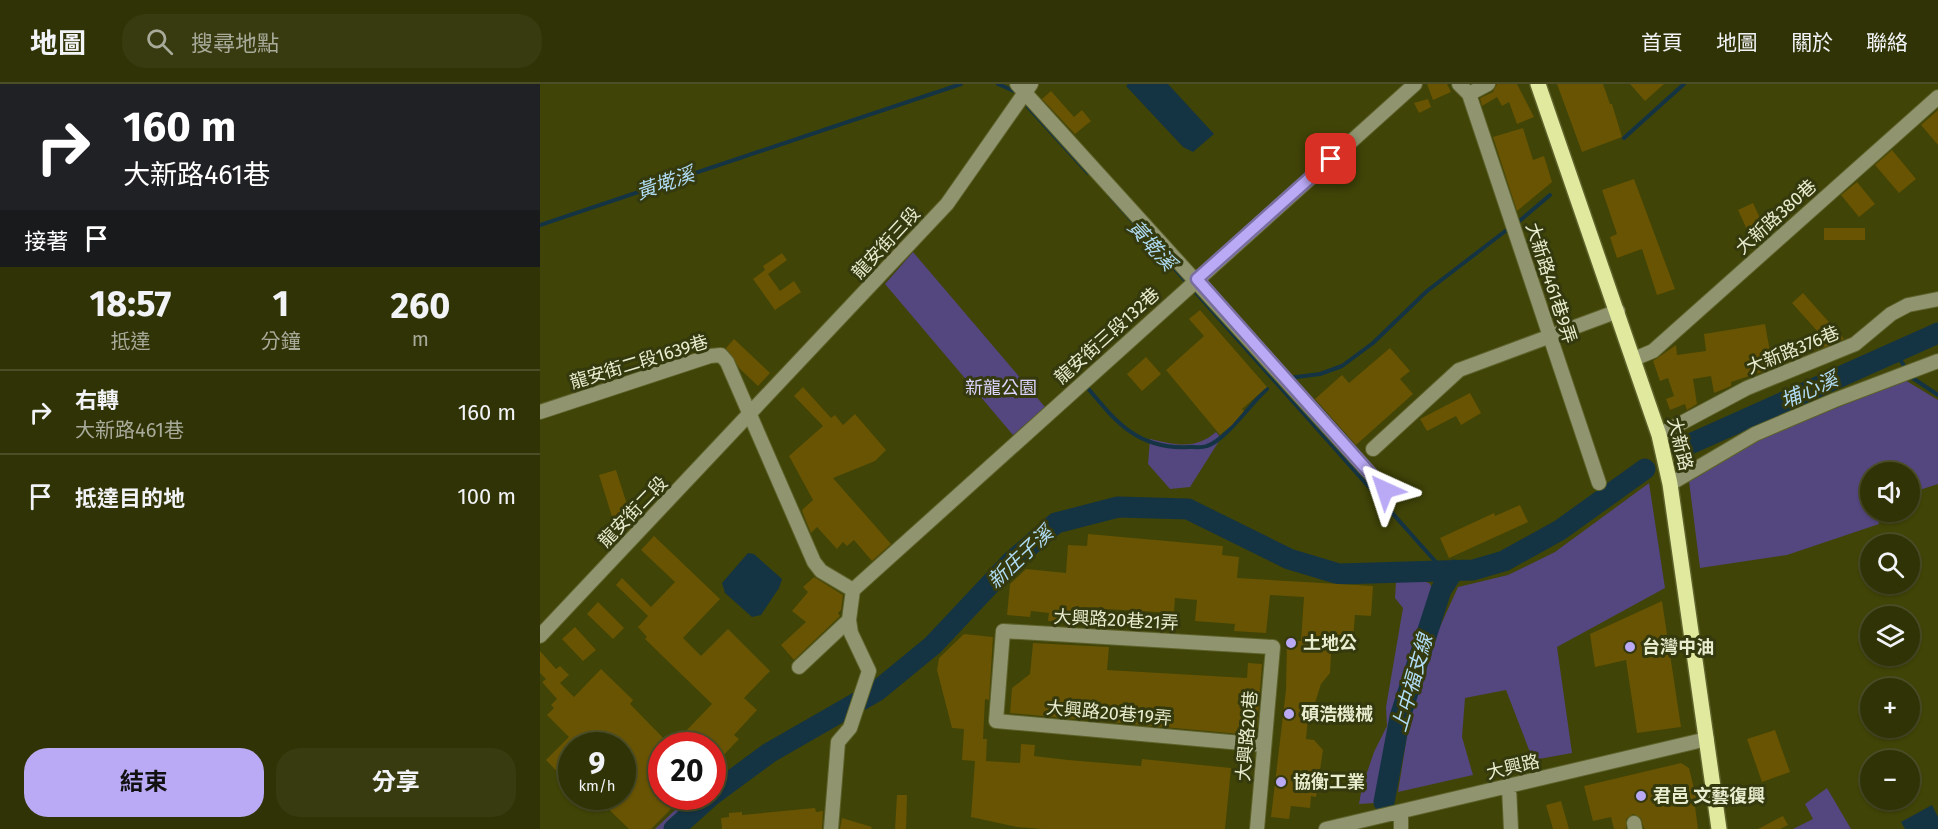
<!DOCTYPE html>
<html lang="zh-TW">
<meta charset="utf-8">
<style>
body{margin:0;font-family:"Fira Sans","Noto Sans TC",sans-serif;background:#383b0f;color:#f1f3f6;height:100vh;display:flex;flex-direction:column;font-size:22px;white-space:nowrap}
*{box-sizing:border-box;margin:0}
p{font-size:20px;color:#a8aa9a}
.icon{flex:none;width:33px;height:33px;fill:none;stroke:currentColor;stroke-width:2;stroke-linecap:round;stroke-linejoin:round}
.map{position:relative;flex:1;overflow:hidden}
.panel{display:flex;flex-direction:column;background:#303305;width:540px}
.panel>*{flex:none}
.banner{background:#202124;color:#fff;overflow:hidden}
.tools{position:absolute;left:1320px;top:378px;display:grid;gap:12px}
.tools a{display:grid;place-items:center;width:60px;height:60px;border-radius:50%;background:#303305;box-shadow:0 2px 4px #0004,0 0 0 2px #4b4e27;font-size:30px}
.speed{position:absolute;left:18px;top:648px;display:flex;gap:12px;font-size:30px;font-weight:700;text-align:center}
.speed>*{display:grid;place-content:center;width:78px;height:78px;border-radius:50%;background:#303305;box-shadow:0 2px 4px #0004,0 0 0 2px #4b4e27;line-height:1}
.speed small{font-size:15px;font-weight:400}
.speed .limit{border:9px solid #d22;background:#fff;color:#111}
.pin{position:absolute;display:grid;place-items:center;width:51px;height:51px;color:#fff;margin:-26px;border-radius:12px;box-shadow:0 3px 9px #0006}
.me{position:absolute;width:66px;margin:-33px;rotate:318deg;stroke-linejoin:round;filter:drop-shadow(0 0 4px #0008)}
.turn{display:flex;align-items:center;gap:21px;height:126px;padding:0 24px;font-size:27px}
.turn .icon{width:78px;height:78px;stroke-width:2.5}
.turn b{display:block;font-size:42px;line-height:51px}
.then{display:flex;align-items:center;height:57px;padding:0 24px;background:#0003;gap:12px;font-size:22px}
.eta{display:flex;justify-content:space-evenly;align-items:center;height:102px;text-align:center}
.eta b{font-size:36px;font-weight:700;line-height:42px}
.primary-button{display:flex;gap:12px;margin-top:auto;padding:12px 24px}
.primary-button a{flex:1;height:69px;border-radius:24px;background:#baaaf6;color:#111;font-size:24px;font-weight:700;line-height:69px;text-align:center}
.primary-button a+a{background:#383b0f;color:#f1f3f6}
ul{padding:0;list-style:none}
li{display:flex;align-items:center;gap:18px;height:84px;padding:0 24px;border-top:2px solid #4b4e27}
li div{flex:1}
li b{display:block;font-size:22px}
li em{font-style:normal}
header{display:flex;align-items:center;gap:36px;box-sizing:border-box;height:84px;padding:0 30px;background:#303305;border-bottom:2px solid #4b4e27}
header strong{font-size:28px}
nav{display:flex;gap:33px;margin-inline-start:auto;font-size:21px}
.search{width:420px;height:54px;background:#383b0f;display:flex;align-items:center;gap:15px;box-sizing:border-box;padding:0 21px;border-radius:24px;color:#a8aa9a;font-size:22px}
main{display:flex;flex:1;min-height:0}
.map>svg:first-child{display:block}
</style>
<header>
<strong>地圖</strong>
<div class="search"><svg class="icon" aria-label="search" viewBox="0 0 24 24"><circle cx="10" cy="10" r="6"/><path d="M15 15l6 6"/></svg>搜尋地點</div>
<nav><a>首頁</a><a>地圖</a><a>關於</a><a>聯絡</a></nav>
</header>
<main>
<section class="panel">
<div class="banner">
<div class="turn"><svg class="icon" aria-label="right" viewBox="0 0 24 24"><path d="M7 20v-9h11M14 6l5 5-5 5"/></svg><div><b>160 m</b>大新路461巷</div></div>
<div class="then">接著<svg class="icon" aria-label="arrive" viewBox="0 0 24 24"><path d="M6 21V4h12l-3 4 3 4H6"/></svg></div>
</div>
<div class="eta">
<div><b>18:57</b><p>抵達</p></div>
<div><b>1</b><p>分鐘</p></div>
<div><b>260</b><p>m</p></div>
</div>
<ul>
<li><svg class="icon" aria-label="right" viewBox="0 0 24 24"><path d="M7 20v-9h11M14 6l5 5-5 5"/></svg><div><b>右轉</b><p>大新路461巷</p></div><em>160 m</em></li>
<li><svg class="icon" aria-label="arrive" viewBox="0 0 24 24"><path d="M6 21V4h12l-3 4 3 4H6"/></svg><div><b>抵達目的地</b></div><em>100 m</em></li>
</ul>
<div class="primary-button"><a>結束</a><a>分享</a></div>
</section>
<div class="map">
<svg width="1398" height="745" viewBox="0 0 1398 745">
<rect width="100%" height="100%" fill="#404407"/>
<path fill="#54467e" d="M373 168 505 323 473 351 345 200Z
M1365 296 1398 316V400L1370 409V388H1330V428H1337L1339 440 1247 471 1160 484 1149 397 1223 354Z
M676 348 681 354 650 403 630 405 608 380 610 355C636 361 655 366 676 348Z
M1109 399 1125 504 1017 563 1032 669 993 676 966 606 925 614 922 653 933 691 858 708 872 621 894 556 918 503 968 491 1015 468Z
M873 494 889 499 896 508C883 543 870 578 861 615 852 649 848 685 835 719L819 720 822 703 834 668 847 642 846 623 863 524 855 514 856 498Z
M1287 704 1311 745H1253L1273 735 1265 720Z
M149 713H159L126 745H115Z"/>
<path fill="#153443" d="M588 0H628L674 50 653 68 643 63 586 2Z
M208 469 214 470 242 495 239 504 221 531 212 533 185 509 182 499Z
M1392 721 1398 733V745H1365L1361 738Z"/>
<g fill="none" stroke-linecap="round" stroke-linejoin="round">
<path stroke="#153443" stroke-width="4" d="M458 0 474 7
M488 23 548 89
M1084 54 1144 0
M570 112 903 486
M976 140 1010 111
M0 141 421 0
M1355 267 1366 285
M1371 293 1398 311
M749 294 780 290 802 282 833 259 887 207 968 145
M546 302C576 338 598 366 649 363 654 363 662 364 667 362 686 356 711 319 727 305"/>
<path stroke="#153443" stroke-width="21" d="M1141 364 1398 249
M172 711 229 669 337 607 393 561 472 477 516 439 578 423 648 425 749 475 799 490 933 486 964 477 1020 446 1105 385
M844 718 860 633 901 506 914 486
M134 745 171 712"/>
</g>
<path fill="#685403" d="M887 0H907L911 8 893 16Z
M957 0H977L994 33 977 40 969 18 962 22 957 13 942 22 940 14 953 8Z
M1017 0H1063L1070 20H1072L1082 53 1042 68Z
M1090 0H1124L1105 17Z
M511 7 534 33 542 26 551 37 535 50 502 15Z
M888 15 891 23 879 29 874 19Z
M1398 26V61L1381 41Z
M983 44 993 76 1004 72 1012 98 977 127 953 53Z
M1352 66 1376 95 1359 109 1335 81Z
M1094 95 1135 205 1117 211 1102 165 1077 174 1070 153 1077 150 1062 106Z
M1317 98 1335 120 1319 133 1301 111Z
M1213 119 1225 145 1210 152 1198 126Z
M1284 144H1325V156H1284Z
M242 169 247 176 228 190 240 207 254 197 261 208 235 226 213 195 225 186 223 182Z
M1263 209 1304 255 1278 266 1270 257 1279 249 1252 219Z
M660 226 727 303 702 325 704 327 692 341 680 351 626 286 664 252 649 235Z
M1225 240 1233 284 1191 298V302L1174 309 1171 292 1153 295 1157 320 1147 326 1145 320 1130 326 1126 315 1134 312 1128 294 1120 297 1113 277 1136 261 1137 271 1166 267 1164 250Z
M194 255 230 289 218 302 200 285 186 264Z
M850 264 870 287 860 295 873 310 816 361 775 315 802 291 809 299Z
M606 273 621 290 602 307 587 290Z
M263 303 291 334 295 331 303 341 315 330 346 366 335 377 293 394 351 460 332 477 314 456 307 462 303 458 297 465 277 443 271 449 264 432 262 426 273 416 249 372 283 342 254 312Z
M930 309 941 329 921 341 916 332 887 347 880 335Z
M76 386 92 436 75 442 59 391Z
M980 421 988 438 909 474 900 454 954 429 955 432Z
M548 450 683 462 682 471 699 473 697 494 833 502 831 532 815 531 813 556 792 554 790 589 781 600 774 622H769L766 655 774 656 783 666 776 713 771 712 770 724 751 722 749 735 731 733 746 606 747 556 761 557 764 513 730 511 726 549 694 547 695 540 655 537 657 516 635 514 634 529 565 525V532L521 528 520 538 508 537 509 529 491 527 490 533 467 531 470 500 486 485 526 489 528 461 547 462Z
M114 452 180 515 143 554 161 572 188 545 230 587 204 614 217 626 194 651 199 655 172 683V662H149L153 657 144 649 172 620 105 555 107 553 98 543 108 532 76 501 82 494 111 523 135 498 101 466Z
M274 493 303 511 301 526 298 529 300 532 254 576 241 561 266 538 252 527 268 508 263 503Z
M1122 517 1141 643 1097 649 1086 576 1055 583 1050 550Z
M58 518 84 544 73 555 47 530Z
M35 543 56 566 43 577 22 555Z
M424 550 453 553 449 616 445 615 443 655H447L446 677 480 679 481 660 495 661 494 672 528 676 601 682 602 675 691 684 685 745H502L477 743 431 733 435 677 422 676 424 645 412 644 397 586 399 574Z
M493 559 569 563 567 586 707 594 708 579 722 580 717 645 711 651 470 629 472 604 490 590Z
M0 567 16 585 20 582 29 591 20 599 34 613 61 585 93 616 90 620 131 662H122V712H144L111 745H89L55 712H82V662H32V703L6 676 29 653 7 631 14 624 11 621 17 615 2 598 6 595 0 589Z
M1235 646 1250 688 1222 698 1207 655Z
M1141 679 1149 684 1158 721 1155 722 1158 745H1104L1101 734 1093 730 1086 735V745H1074L1071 733 1053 737 1044 702Z
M357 711H367L366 745H355Z
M1021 717 1029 745H1013L1006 721Z
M275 724 276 728 283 727 282 745H182L181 734 189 733V729L202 728V731Z
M1243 732 1248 741 1240 745H1218Z
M302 734 332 743 331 745H300Z"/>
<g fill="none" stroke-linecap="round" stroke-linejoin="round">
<g stroke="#5e622b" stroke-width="16">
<path id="minor" d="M477 0 845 406
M919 0 929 10 1059 399
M929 10 948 0
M1094 275 1113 267 1398 13
M0 328 170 272 181 271 187 278 274 478 281 487 313 506 309 536 311 549 329 587 310 644 298 658 291 745
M1119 351 1207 304 1315 260 1351 230 1368 221 1398 215
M833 365 919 286 1078 227
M1130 400 1215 350 1295 316 1398 277
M313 506 875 0
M0 552 407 120 491 0
M259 583 309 536
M969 703 971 745
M1094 739 1095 745
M717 745 733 563 463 547 456 637 724 661
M786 745 1167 655
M861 745V728"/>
</g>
<g stroke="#5e622b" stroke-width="18">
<path id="major" d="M998 0 1119 351 1130 400 1179 745"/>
</g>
<use href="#minor" stroke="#909570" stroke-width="14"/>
<use href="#major" stroke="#e0e99d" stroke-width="15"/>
</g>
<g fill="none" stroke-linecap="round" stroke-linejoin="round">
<g stroke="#796ea0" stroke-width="15">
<path id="route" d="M791 75 657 195 845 406"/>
</g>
<use href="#route" stroke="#baaaf6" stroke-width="10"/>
</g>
<g fill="#baaaf6" stroke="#35390e" stroke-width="2">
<circle cx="751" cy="559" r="6"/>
<circle cx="1090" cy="563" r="6"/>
<circle cx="749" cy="630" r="6"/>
<circle cx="741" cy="698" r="6"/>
<circle cx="1101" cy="712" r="6"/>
</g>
<g text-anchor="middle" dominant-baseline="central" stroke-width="6" stroke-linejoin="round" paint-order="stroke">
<g font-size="18" fill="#e9edd0" stroke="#35390e">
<text transform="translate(1236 133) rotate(-42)">大新路380巷</text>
<text transform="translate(346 159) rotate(-47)">龍安街三段</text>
<text transform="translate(1011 199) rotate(72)">大新路461巷9弄</text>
<text transform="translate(567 252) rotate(-42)">龍安街三段132巷</text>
<text transform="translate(1253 266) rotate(-22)">大新路376巷</text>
<text transform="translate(99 278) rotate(-17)">龍安街二段1639巷</text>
<text transform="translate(1140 360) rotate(76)">大新路</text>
<text transform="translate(93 428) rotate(-46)">龍安街二段</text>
<text transform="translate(576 536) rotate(3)">大興路20巷21弄</text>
<text transform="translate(569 629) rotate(5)">大興路20巷19弄</text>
<text transform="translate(707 652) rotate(-85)">大興路20巷</text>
<text transform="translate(973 683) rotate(-13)">大興路</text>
</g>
<g font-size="18" fill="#dcd4fe" stroke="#35390e">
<text x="461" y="304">新龍公園</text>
</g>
<g font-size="18" font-weight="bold" fill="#e9edd0" stroke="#35390e" text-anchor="start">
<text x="763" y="559">土地公</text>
<text x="1102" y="563">台灣中油</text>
<text x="761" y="630">碩浩機械</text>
<text x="753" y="698">協衡工業</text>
<text x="1113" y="712">君邑 文藝復興</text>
</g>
<g font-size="20" font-style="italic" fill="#b0dcf5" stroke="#35390e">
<text transform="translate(125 99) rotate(-19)">黃墘溪</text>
<text transform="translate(612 161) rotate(48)">黃墘溪</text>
<text transform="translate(1269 306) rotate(-24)">埔心溪</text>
<text transform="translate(480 473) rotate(-43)">新庄子溪</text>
<text transform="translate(872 599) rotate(-74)">上中福支線</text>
</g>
</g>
</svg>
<div class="tools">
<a><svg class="icon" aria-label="sound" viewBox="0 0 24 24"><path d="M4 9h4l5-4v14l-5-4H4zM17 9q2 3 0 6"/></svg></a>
<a><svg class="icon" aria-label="search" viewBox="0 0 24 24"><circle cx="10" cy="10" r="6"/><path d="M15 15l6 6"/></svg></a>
<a><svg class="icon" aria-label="layers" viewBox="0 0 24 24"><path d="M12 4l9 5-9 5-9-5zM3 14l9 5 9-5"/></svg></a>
<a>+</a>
<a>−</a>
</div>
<div class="speed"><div>9<small>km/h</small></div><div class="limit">20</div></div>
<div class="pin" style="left:791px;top:75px;background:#d93025"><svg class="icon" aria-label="arrive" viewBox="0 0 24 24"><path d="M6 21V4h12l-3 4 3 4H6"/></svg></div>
<svg class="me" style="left:845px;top:406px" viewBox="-20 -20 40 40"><path d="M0-17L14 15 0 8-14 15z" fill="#baaaf6" stroke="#fff" stroke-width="4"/></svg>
</div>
</main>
